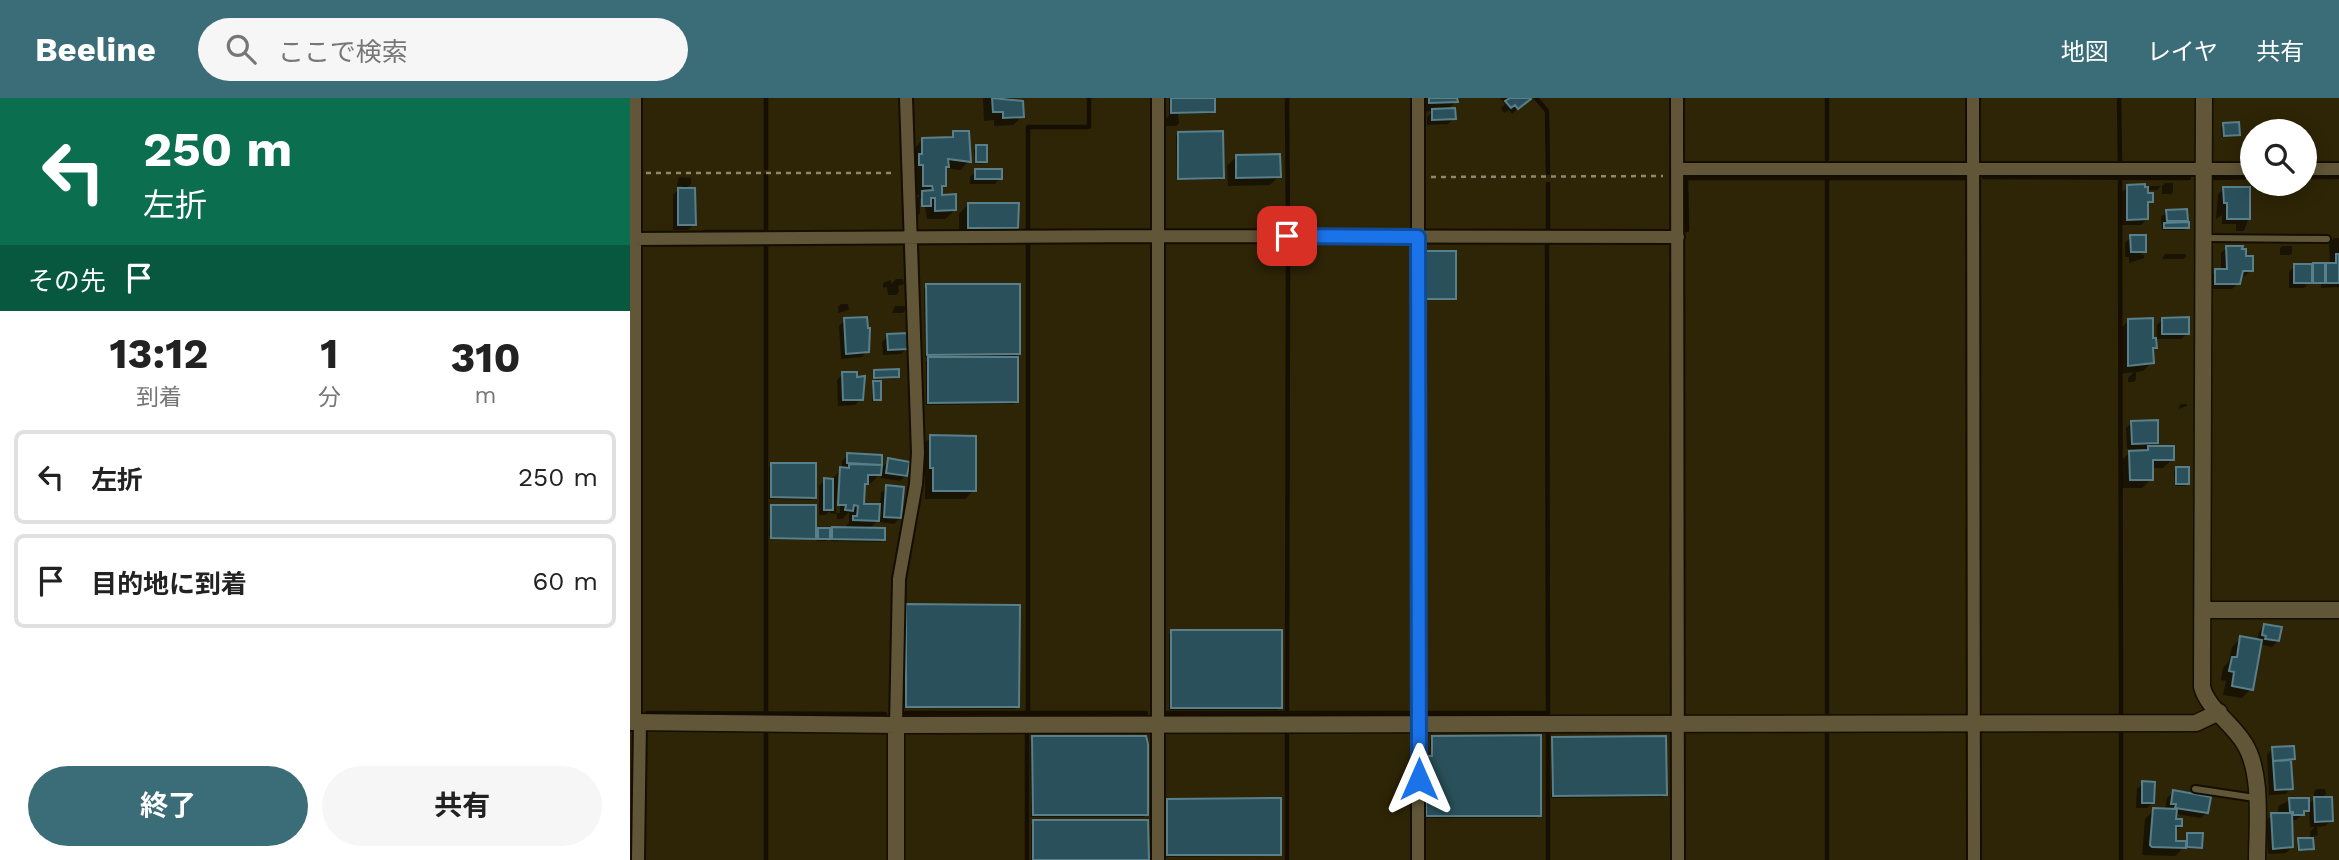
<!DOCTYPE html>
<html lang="ja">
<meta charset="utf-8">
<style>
body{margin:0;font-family:"Work Sans","Noto Sans JP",sans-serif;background:#f6f6f6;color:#222;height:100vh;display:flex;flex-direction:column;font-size:26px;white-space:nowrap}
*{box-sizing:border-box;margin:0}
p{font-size:23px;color:#767676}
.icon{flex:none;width:38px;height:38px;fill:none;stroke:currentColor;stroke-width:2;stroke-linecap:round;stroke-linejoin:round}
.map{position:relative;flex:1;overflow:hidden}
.panel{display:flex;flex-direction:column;background:#fff;width:630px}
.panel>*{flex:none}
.hud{background:#0b6e4f;color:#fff;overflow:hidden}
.tools{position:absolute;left:1610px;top:21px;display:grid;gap:14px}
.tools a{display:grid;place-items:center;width:77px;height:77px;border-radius:50%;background:#fff;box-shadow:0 4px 18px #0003;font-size:35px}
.pin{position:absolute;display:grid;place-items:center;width:60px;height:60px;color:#fff;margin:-30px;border-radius:14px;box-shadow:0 4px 10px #0006}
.me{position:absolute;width:77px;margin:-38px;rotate:0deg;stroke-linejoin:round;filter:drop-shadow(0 0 5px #0008)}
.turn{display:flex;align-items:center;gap:24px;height:147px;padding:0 28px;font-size:32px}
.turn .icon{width:91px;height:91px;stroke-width:2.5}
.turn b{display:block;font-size:49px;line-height:60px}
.then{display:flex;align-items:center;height:66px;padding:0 28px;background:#0003;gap:14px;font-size:26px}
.eta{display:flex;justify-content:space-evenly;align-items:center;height:119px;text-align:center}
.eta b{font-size:42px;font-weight:700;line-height:49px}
.cta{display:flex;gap:14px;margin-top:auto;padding:14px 28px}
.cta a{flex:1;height:80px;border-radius:42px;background:#3b6d79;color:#fff;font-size:28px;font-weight:700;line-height:80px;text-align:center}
.cta a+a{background:#f6f6f6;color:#222}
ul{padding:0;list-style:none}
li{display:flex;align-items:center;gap:21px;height:94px;margin:0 14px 10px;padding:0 14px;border:4px solid #e0e0e0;border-radius:10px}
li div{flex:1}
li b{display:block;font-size:26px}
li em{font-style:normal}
header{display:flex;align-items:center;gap:42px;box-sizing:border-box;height:98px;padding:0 35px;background:#3b6d79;color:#fff}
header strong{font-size:33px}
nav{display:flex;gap:38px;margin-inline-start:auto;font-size:24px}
.search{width:490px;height:63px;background:#f6f6f6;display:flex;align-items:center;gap:18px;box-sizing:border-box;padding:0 24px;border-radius:38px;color:#767676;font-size:26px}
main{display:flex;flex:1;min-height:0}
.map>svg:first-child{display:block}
</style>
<header>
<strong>Beeline</strong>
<div class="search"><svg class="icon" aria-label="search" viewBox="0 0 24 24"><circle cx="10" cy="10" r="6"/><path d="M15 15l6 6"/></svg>ここで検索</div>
<nav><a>地図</a><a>レイヤ</a><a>共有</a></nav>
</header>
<main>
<section class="panel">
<div class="hud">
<div class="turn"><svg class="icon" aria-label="left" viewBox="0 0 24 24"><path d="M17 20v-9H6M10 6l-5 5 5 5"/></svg><div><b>250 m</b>左折</div></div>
<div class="then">その先<svg class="icon" aria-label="arrive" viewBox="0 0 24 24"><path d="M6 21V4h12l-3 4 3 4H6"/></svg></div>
</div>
<div class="eta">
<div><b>13:12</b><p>到着</p></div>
<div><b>1</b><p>分</p></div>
<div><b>310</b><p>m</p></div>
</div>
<ul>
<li><svg class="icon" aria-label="left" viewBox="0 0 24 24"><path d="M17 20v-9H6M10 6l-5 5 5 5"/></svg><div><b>左折</b></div><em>250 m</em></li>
<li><svg class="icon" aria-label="arrive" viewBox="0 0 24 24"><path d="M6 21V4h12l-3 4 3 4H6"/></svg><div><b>目的地に到着</b></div><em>60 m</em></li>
</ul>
<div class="cta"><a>終了</a><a>共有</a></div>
</section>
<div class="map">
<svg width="1709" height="762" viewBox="0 0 1709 762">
<rect width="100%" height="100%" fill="#2e2506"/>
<path fill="#0007" fill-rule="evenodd" d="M353 0H381L380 5 392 18 383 27 364 28V22L354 23Z
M539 0H583V13L581 16H548L549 25 546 28H536V20L539 18Z
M790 0H826V3L817 12 824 20 818 26 797 27V19L803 13 791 14Z
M870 0H898L882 16 879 12 874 15 871 10 875 6Z
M1594 27 1608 36 1606 38 1592 39 1591 29Z
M324 35 339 63 330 72 314 70V88L310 92V98L325 112 315 121H297L294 101H290V116L284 117V104L290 97H284V51L293 41H318Z
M548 36 592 79 590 82H547L546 38Z
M347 49 356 63 353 65 345 66 344 52Z
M607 58 649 78 640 87 598 88 597 68Z
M346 73 370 80 365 86H340V79Z
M49 79 61 80V86L55 91 64 126 58 132H43V97L52 88H47Z
M1535 85H1543V94L1541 96H1532V88Z
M1521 88H1531L1527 92H1517Z
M1498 89 1521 103 1516 108 1517 121 1511 127H1492V94Z
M1594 91 1619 120 1614 133H1606V126H1592V117L1586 121 1588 96Z
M338 106 387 129 378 138H329V116Z
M1537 113 1556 122 1552 126 1557 129 1555 132H1532L1531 119Z
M1501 139 1514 153 1511 157H1514V160L1499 165V159H1495V145Z
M1704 140H1709V189L1691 190V183H1675V187H1678L1674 190H1659V174L1665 168 1680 171 1684 167 1693 170 1700 167 1699 146Z
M1652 148H1662V155L1660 157H1650V150Z
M1597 150 1621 172 1615 178H1610L1608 185 1602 191H1580V179L1586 173H1591V155Z
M795 155 825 200 822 202H793V157Z
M1535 156H1556V158L1554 161H1532Z
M266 181H273L274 186 268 188 269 194 266 197H258L257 189 253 190V185L261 182V186Z
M297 188 388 256 386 258V304L384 306 296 307V264L301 259H295L294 190Z
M211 206H218L219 212 208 215V209Z
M265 208H275V212L273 215H262Z
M1533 221 1557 235 1551 241H1527V227Z
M215 222 237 253 232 259 211 261 209 228Z
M1498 223 1522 242 1525 249 1522 252V264L1513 273 1506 274V281L1504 284H1498V280L1504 274 1490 276 1489 232Z
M258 238 277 250 271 256 253 257 252 244Z
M245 274 267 278 265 281H249V301L242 304V287L247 281H243Z
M213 276 231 301 225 307 208 308 207 282Z
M1551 306H1557V308L1548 311Z
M1502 325 1526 345 1521 350 1542 361 1533 370H1521V381L1512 390H1491V363L1500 354H1515L1519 351H1497L1496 330Z
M301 339 344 392 335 401H295V378H291V348Z
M218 357 250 366 247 369H253L259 362 276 378 270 383 251 380 252 374 240 386 233 388 232 407 250 408 251 395 257 389 270 420 264 426 249 424V421L238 432 253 441 251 444 201 443V438L196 443H186V438L184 440 139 438 140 411 142 408 184 436 189 431 198 436 203 431H214L219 424V414L212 421H207V416L200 415V413L195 417H189V388L195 382H201L212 371V363ZM211 375 210 415H206L208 378Z
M142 366 184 399 182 402 139 401V369Z
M1547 371 1558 386 1555 388H1545L1544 373Z
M277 508 387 608 385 611 274 610V510Z
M1634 528 1648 543 1642 549 1630 546 1621 591 1612 600 1593 597 1596 583 1591 582 1593 570 1599 563 1602 549 1611 540 1627 543 1629 534Z
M541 534 650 609 648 612H539V536Z
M403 640 517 716 514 719H401L400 643Z
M803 640 909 717 907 720H794V662L801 660 800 642Z
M923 640 1035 697 1032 699 921 700V643Z
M1642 651 1663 660 1660 663 1661 690 1656 696 1639 697 1637 657Z
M1513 685 1523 704 1517 710H1506L1507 691Z
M1686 691H1695L1696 696 1691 701 1701 723 1695 728 1687 729 1688 737 1682 739V750L1680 753H1667V745L1669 742 1681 741 1680 734 1685 729H1680L1679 711 1666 722H1660L1662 749 1656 755 1638 756 1636 723 1642 717H1648V708L1660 702 1677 708 1686 699H1684V694Z
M1543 694 1577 714 1571 720 1545 716V723L1551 728 1544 734V745H1555L1558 737 1571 749 1568 751H1555V748L1545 758 1512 757 1515 721 1524 712 1535 713 1537 700Z
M538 703 650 756 647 758 535 759V705Z
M403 724 517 762H401V727Z"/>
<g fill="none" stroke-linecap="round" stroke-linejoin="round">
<path stroke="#160e00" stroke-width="4.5" d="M136 0V70
M657 0 658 134
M906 0 917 13 918 75
M1197 0V61
M1489 0 1490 65
M1197 78V614
M1490 78 1491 617
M1354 79 1559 80
M1675 79H1709
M1585 80 1622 79
M1057 132 1056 80H1335
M398 133V29H459V0
M75 134H136V77
M918 134V86
M17 615 255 616
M276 615H516
M398 615V147
M537 615H778
M657 615 658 147
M797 615H918L917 147
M136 616V146
M918 635V762
M136 636V762
M397 637V762
M657 762V637
M1197 762V636
M1491 762V634"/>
</g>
<path fill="#2a515b" stroke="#587f8a" stroke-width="2" d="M362 0 393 3 394 19 373 20V14H363Z
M541 0H585V14L541 15Z
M799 0H827L828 4 799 5Z
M880 0H900L901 1 888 11 885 7 881 10 875 3Z
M825 10 826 21 802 22V11Z
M1609 24 1610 37 1594 38 1593 25Z
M323 33H339L341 64 318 61 319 69H316V88H312V97L326 96V112L305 113V100H301V108H292V93L303 92 302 88H293V67H289V56H292V40L323 39Z
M593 33 594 80 548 81V34Z
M346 47H357V64H346Z
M650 56 651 79 606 80V57Z
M345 71H372V81H345Z
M1515 86V89H1518V95H1523V104H1518V121L1497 122V87Z
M1593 89H1620V121H1597V105H1594Z
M48 90H65L66 127H48Z
M338 105H389L388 130H338Z
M1557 111 1558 123H1537L1536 112Z
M1559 124V130H1534V125Z
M1500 137H1516V154H1501Z
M1596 148H1613L1612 151H1616V158H1623V173H1613L1610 186H1585V171H1597Z
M795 153H826V201H795Z
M1706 156H1709V185H1696V165H1706Z
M1683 165H1695V185H1683Z
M1664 166H1682V185H1664Z
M296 186H390V256L297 257Z
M237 219 238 230H240L239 254 216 256 214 220Z
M1559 219V236H1532V220Z
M1523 220V240H1526L1527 250H1523L1524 265 1498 268V221Z
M278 235V251L258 252 257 236Z
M298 259H388V304L298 305Z
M269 271V279L244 280V272Z
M212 274H227V279L235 278 233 302H213Z
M243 283H251V302H244Z
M1528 322V345L1502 346 1501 323Z
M300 337 346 338V393H303V370H300Z
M1518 348H1544V362H1523V382H1500L1499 353 1518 352Z
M217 355 252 357V367L217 365Z
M258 360 280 364 277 378 256 375Z
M141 365H186V400L141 399Z
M219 366 252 367 251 377H238V386H235L234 406H250L249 423 223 422V418H227L228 408 224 407 223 413 215 412 216 407H208L210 369 219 370Z
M1546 369H1559V386H1546Z
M194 380 203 381V412H194Z
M256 387 274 389 271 420 254 419Z
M141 407H186V441L141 440Z
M202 429 255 430V442L202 441Z
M188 430H200V441H188Z
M276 506 390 507 389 609H276Z
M1634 526 1652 529 1649 543 1635 541 1636 538 1632 537Z
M541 532H652V610H541Z
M1610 538 1632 542 1623 592 1602 588 1604 574 1599 573 1602 559H1607Z
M911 637V718H796V658H802V638Z
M402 638H516L518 646V717H403Z
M1036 638 1037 697 923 698 922 639Z
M1664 648 1665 661 1643 663 1642 649Z
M1661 662 1663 691 1645 692 1643 663Z
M1512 683 1525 684 1524 705H1512Z
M1543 692 1581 699 1578 715 1545 710 1546 706H1541Z
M1684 699H1702L1703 723 1685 724Z
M651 700V757H537V701Z
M1659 700H1679V713H1674V717H1663V714H1660Z
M1523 710 1547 711 1546 721H1552V728H1546V743H1556V750L1522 749 1520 747Z
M1641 715H1662L1663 749 1643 751Z
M403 722H518L519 762H403Z
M1557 735H1573L1572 750 1557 749Z
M1668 740H1683L1684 751 1669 752Z"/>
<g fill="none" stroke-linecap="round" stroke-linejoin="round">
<g stroke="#150e00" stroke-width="10">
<path id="service" d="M1576 140 1697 141
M1565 691 1625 700"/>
</g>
<g stroke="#150e00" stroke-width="16">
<path id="minor" d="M5 0V624
M528 0V762
M788 0V762
M1047 0 1048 762
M1343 0 1344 762
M1048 71H1622
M1675 71H1709
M0 141 527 138 1048 139
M266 627 269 481 286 386 288 355 276 0
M8 762 10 624"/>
</g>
<g stroke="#150e00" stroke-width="19">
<path id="tertiary" d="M1574 0 1572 589C1578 611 1602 625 1614 645 1633 674 1627 728 1627 762
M1573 512H1709
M0 624 266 627 1566 625 1589 614
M266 762V627"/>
</g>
<path stroke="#8f876f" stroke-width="2.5" stroke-dasharray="5 5" stroke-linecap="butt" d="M16 75H265
M801 79 1033 78"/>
<use href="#service" stroke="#615638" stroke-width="6"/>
<use href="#minor" stroke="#615638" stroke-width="12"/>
<use href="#tertiary" stroke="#615638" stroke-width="16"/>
</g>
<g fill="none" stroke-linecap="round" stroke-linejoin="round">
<g stroke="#114b97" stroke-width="18">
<path id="route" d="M657 138 788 139 789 681"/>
</g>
<use href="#route" stroke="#1a73e8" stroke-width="12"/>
</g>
</svg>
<div class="tools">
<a><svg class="icon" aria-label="search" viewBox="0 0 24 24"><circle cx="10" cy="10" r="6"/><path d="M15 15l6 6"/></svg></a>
</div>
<div class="pin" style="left:657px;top:138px;background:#d93025"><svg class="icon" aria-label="arrive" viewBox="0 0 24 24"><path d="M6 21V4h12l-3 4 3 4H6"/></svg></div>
<svg class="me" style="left:789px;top:681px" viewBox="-20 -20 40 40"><path d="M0-17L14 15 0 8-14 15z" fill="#1a73e8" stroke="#fff" stroke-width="4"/></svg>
</div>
</main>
